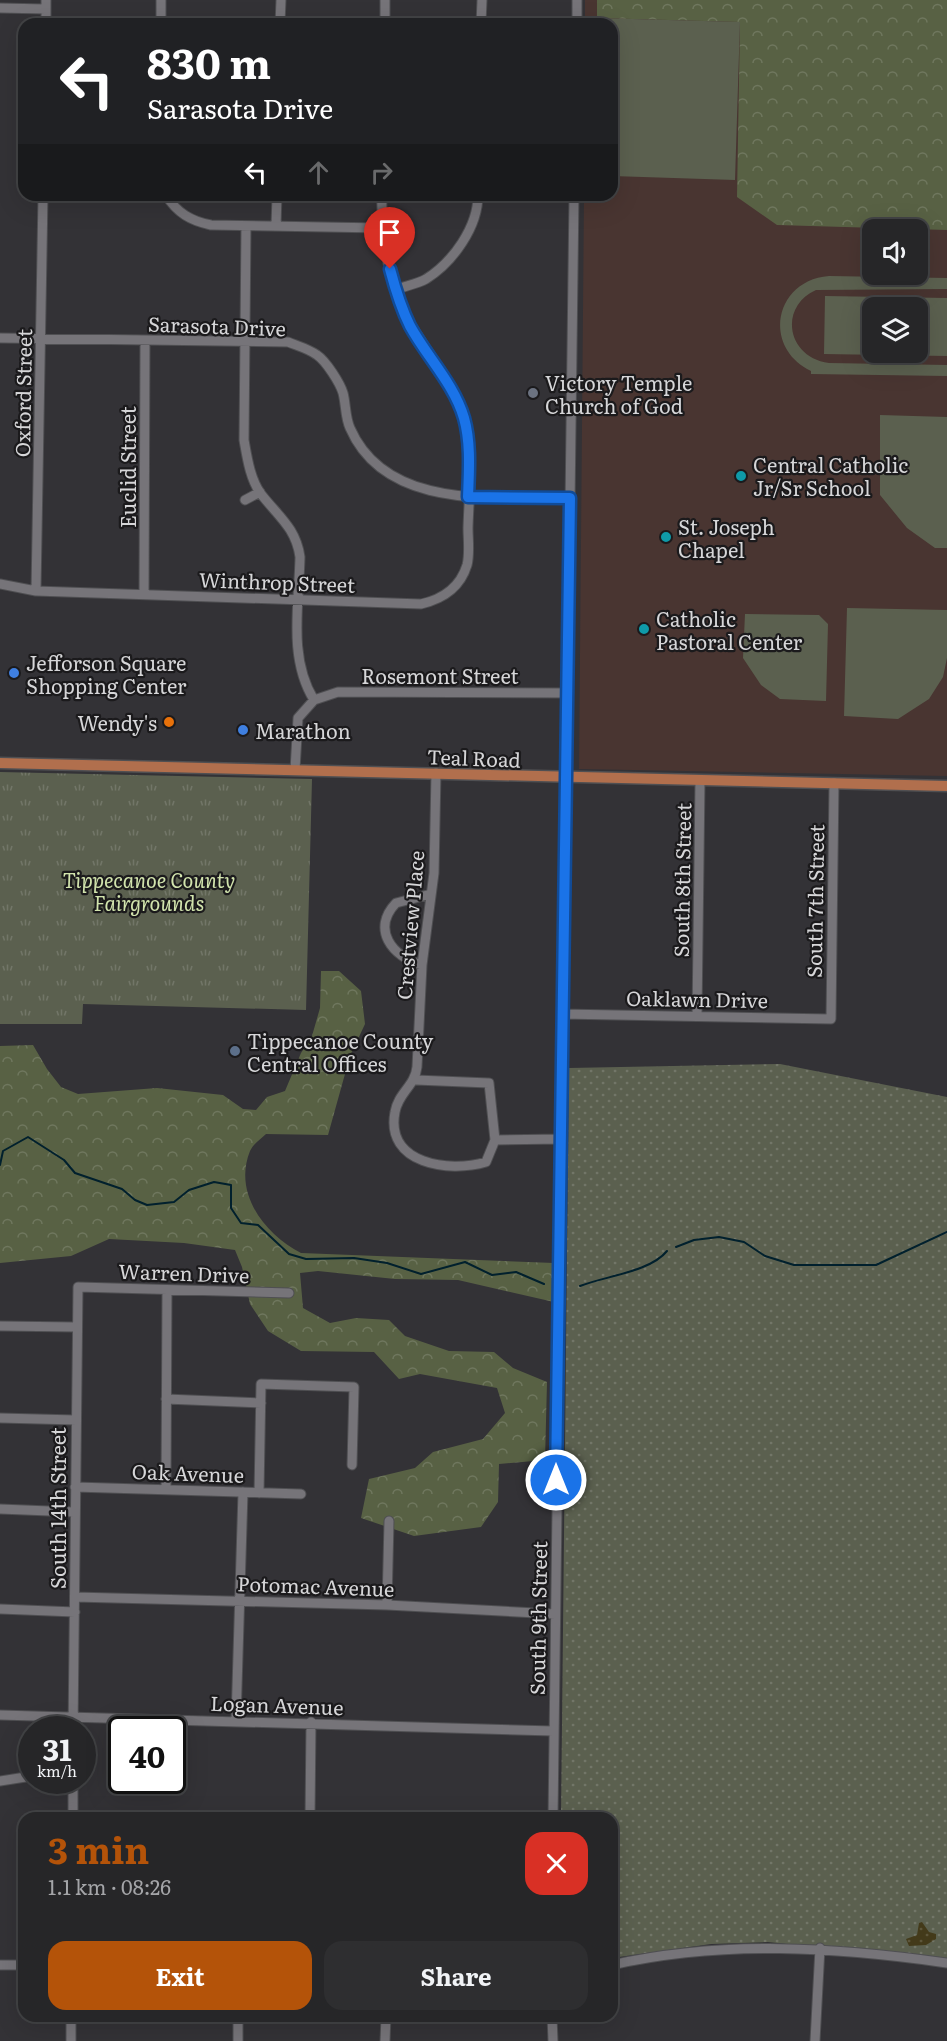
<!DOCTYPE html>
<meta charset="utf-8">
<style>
body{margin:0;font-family:Literata,serif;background:#2e2e30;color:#f1f3f6;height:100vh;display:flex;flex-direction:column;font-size:22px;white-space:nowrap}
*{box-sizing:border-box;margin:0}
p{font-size:20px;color:#a4a5a8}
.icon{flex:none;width:33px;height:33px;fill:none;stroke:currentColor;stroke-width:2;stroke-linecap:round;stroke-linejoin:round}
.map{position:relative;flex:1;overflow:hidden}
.panel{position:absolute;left:18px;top:1812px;width:600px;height:210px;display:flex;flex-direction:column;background:#262628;border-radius:18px;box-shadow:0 6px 24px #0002,0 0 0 2px #424345}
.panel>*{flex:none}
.hud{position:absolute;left:18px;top:18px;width:600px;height:183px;border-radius:18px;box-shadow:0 6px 24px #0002,0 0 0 2px #424345;background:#202124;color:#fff;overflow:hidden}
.fabs{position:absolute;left:862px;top:219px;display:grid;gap:12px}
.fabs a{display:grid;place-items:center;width:66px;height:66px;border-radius:12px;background:#262628;box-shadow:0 6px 24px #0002,0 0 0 2px #424345;font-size:30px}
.speed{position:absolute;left:18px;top:1716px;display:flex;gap:12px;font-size:30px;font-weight:700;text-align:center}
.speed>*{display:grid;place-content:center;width:78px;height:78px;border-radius:50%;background:#262628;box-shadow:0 6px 24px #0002,0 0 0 2px #424345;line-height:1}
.speed small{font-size:15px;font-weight:400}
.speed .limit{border:3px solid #111;border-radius:9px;background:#fff;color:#111}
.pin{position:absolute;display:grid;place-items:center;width:51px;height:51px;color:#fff;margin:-62px -26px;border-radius:50% 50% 50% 0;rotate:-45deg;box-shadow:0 0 6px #0007}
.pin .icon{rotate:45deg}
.me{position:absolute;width:66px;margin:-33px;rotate:0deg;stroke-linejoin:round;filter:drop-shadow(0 0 4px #0008)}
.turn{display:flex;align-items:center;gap:21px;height:126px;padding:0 30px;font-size:27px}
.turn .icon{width:78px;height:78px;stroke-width:2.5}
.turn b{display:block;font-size:42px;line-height:51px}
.lanes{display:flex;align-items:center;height:57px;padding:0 30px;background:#0003;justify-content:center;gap:30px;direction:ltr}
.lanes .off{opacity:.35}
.round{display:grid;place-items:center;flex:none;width:63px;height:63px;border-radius:18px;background:#2e2e30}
.overview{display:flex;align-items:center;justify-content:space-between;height:102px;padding:0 30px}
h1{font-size:36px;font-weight:700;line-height:45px;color:#b45309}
.primary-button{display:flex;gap:12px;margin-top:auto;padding:12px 30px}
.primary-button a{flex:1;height:69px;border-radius:18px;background:#b45309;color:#fff;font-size:24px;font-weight:700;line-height:69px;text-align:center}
.primary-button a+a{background:#2e2e30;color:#f1f3f6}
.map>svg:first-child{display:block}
</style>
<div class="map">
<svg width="947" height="2041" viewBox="0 0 947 2041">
<defs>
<pattern id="grass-dots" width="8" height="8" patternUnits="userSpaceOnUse" patternTransform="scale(1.5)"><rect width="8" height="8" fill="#5b604f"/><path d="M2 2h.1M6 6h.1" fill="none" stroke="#727668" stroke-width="1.8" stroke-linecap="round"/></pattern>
<pattern id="forest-crowns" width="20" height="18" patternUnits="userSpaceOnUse" patternTransform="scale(1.5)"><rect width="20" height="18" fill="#586144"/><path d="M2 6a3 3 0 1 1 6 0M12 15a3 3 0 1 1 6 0" fill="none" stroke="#6f775e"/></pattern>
<pattern id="sand-dots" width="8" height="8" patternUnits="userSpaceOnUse" patternTransform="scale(1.5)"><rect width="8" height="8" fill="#433a1a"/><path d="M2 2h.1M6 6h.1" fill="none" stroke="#5d563b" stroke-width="1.8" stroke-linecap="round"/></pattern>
<pattern id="park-tufts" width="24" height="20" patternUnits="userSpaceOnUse" patternTransform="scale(1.5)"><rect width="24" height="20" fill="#5b604f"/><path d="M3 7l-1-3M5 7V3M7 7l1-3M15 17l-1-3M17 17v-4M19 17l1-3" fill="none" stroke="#727668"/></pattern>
</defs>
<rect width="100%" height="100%" fill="#333236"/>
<path fill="#493531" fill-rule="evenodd" d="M585 0H947V776L579 769 584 195H612V24H585ZM873 230H918V274H873ZM873 308H918V352H873Z"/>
<path fill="url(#grass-dots)" d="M780 1064 947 1097V1961L768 1942 711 1944 612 1958V1818H561L569 1068Z"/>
<path fill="url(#forest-crowns)" d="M597 0H947V230L777 225 737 197 740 22 597 18Z
M321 971H339L361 991 365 1024 350 1056 328 1135 266 1134C261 1139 253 1144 250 1151 233 1193 264 1234 301 1253L554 1263V1302L458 1280 395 1279 318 1271 300 1273 303 1308 330 1323 356 1318 389 1320 405 1336 449 1351 494 1352 513 1368 547 1382 545 1460 499 1464 498 1502 481 1527 414 1536 361 1518 369 1479 415 1468 433 1452 483 1439 505 1413 497 1388 420 1374 399 1379 374 1352 301 1351 268 1331 250 1304 242 1267 235 1250 184 1243 109 1239 71 1256 0 1263V1046L33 1045 47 1069 61 1087 78 1094 157 1088 223 1095 243 1109 256 1110 267 1097 285 1091 301 1053 312 1036 320 1008Z"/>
<path fill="url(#sand-dots)" d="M922 1922 929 1932 936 1934V1939L926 1945 909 1946 906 1939 917 1935 919 1923Z"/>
<path fill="url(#park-tufts)" d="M0 772 312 779 306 1010 83 1004 82 1024H0Z"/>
<path fill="#5b604f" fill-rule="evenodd" d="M597 18 740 22 735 180 612 176V24H597Z
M829 276 947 278V289L816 290C778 307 787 358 829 363L947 365V376L811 374V371C761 347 775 280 829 276Z
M825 296 947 298V356L824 354ZM873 308H918V352H873Z
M880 415 947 417V548H935L907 528 880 495Z
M847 608 947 610V658L943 677 929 699 898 719 844 716Z
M745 614 819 615 828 624 826 701 780 699 761 685 743 658Z"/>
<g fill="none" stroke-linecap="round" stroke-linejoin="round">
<path stroke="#01202d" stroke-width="2" d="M0 1165 3 1151 28 1137 64 1160 75 1173 122 1189 135 1200 147 1205 174 1202 189 1190 214 1182 231 1185V1208L241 1223 258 1225 289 1254 306 1259 354 1258 387 1263 421 1274 465 1262 492 1275 516 1272 544 1284
M676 1247 694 1240 719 1237 744 1242 765 1256 794 1265H876L947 1232
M580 1286C605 1276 650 1272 667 1251"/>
<g stroke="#4f4f52" stroke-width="11">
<path id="minor" d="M0 8 46 9
M46 24V0
M161 24V0
M280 24 281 0
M385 24V0
M481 24 482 0
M577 24V0
M166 195C177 213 191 221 211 225L381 228
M246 226 244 440C247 457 250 479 261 494 278 516 296 528 300 557 299 605 288 658 314 700L298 718 295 770
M276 226 277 195
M395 290C405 286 417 284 426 279 453 262 478 227 478 195
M0 338 288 342C298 346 309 349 317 355 326 361 340 383 343 393 346 404 345 417 350 428 386 511 496 497 570 498
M245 500 260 492
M0 584 36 591 421 604C443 599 460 588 467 565 470 554 468 539 468 528 469 493 474 453 464 419 451 372 410 337 395 290 385 259 381 227 382 195
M36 591 43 195
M144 594 145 341
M314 700 338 692 567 693
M436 773 434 873 422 965 417 1067C415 1086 398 1093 395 1112 385 1164 449 1173 486 1162L495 1140 561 1139
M422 965C392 957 371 929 396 903L431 894
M562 1014 831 1019 834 783
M697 1016 700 781
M416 1080 489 1083 495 1140
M0 1326 76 1327
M166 1399 261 1403
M0 1418 76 1420
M75 1487 301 1494
M166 1488 167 1290
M259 1493 261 1384 354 1387 352 1465
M0 1509 74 1512
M75 1597 387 1605 555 1614
M387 1605 389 1521
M0 1609 75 1612
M0 1715 553 1731
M236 1720 243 1492
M73 1730 78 1287 289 1293
M73 1780V1818
M0 1781 32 1776
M310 1818 311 1722
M553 1818 574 195
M0 1965H24
M612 1965C723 1940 835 1947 947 1963
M71 2016V2041
M238 2016V2041
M552 2016 553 2041
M385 2041 386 2016
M815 2041 820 1948"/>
</g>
<g stroke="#4f4f52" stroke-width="13">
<path id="major" d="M0 763 947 786"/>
</g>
<use href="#minor" stroke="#767479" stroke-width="9"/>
<use href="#major" stroke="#b16f4d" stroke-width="10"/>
</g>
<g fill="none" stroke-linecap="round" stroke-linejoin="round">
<g stroke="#114b97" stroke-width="15">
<path id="route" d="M390 269C395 288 401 308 410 326 427 357 454 384 464 418 471 443 469 471 468 497L570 498 556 1480"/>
</g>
<use href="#route" stroke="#1a73e8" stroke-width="10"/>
</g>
<circle fill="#6b7280" stroke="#1b1a1c" stroke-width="2" cx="533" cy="393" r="6"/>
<g fill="#0f9aa8" stroke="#1b1a1c" stroke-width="2">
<circle cx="741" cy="476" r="6"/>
<circle cx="666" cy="537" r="6"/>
<circle cx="644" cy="629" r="6"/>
</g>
<g fill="#3f7fe0" stroke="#1b1a1c" stroke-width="2">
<circle cx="14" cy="673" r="6"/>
<circle cx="243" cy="730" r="6"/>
</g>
<circle fill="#e8710a" stroke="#1b1a1c" stroke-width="2" cx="169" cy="722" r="6"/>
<circle fill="#5c6f8a" stroke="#1b1a1c" stroke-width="2" cx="235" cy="1051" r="6"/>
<g text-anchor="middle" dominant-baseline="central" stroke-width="4.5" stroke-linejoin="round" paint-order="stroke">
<g font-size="20" fill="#d6d6d8" stroke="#1b1a1c">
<text transform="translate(217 325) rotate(2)">Sarasota Drive</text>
<text transform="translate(22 393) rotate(-89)">Oxford Street</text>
<text transform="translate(127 467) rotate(-90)">Euclid Street</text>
<text transform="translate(277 581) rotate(2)">Winthrop Street</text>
<text x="440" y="675">Rosemont Street</text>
<text transform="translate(474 757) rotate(2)">Teal Road</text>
<text transform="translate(681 880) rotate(-89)">South 8th Street</text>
<text transform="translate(814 901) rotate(-89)">South 7th Street</text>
<text transform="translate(409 925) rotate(-85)">Crestview Place</text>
<text transform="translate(697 998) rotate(1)">Oaklawn Drive</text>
<text transform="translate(184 1272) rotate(2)">Warren Drive</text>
<text transform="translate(188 1472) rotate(2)">Oak Avenue</text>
<text transform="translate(57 1508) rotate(-90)">South 14th Street</text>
<text transform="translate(316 1585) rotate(2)">Potomac Avenue</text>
<text transform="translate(537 1618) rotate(-89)">South 9th Street</text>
<text transform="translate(277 1704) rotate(2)">Logan Avenue</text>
</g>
<g font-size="20" fill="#d6d6d8" stroke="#1b1a1c" text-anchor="start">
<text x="545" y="382">Victory Temple<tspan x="545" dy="23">Church of God</tspan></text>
<text x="753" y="464">Central Catholic<tspan x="753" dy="23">Jr/Sr School</tspan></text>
<text x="678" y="526">St. Joseph<tspan x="678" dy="23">Chapel</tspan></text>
<text x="656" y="618">Catholic<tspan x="656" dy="23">Pastoral Center</tspan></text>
<text x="26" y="662">Jefforson Square<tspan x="26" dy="23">Shopping Center</tspan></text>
<text x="157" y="722" text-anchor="end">Wendy's</text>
<text x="255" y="730">Marathon</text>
<text x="247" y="1040">Tippecanoe County<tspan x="247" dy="23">Central Offices</tspan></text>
</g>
<g font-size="20" font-style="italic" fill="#d2e4ad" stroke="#1b1a1c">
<text x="149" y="879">Tippecanoe County<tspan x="149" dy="23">Fairgrounds</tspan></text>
</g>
</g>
</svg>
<div class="fabs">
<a><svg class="icon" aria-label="sound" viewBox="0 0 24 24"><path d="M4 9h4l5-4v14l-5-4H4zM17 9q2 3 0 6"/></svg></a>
<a><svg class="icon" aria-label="layers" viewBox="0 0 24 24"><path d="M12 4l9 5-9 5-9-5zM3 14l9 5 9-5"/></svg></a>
</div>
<div class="speed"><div>31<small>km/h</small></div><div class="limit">40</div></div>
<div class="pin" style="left:390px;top:269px;background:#d93025"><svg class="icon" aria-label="arrive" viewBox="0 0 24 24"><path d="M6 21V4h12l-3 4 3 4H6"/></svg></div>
<svg class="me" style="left:556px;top:1480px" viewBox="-20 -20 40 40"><circle r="17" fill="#1a73e8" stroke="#fff" stroke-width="3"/><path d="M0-11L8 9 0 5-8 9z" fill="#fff"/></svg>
<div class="hud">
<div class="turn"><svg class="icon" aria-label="left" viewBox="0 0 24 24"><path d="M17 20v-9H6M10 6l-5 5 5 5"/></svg><div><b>830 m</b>Sarasota Drive</div></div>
<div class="lanes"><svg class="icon" aria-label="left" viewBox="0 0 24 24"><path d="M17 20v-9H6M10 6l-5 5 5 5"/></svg><svg class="icon off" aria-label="ahead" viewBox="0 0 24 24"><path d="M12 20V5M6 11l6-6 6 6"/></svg><svg class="icon off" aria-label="right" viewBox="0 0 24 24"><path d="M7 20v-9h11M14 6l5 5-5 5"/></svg></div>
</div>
<section class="panel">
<div class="overview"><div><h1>3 min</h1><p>1.1 km · 08:26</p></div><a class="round" style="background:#d93025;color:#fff"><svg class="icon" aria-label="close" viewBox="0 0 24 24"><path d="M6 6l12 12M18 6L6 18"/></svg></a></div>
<div class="primary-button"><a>Exit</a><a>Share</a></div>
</section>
</div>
